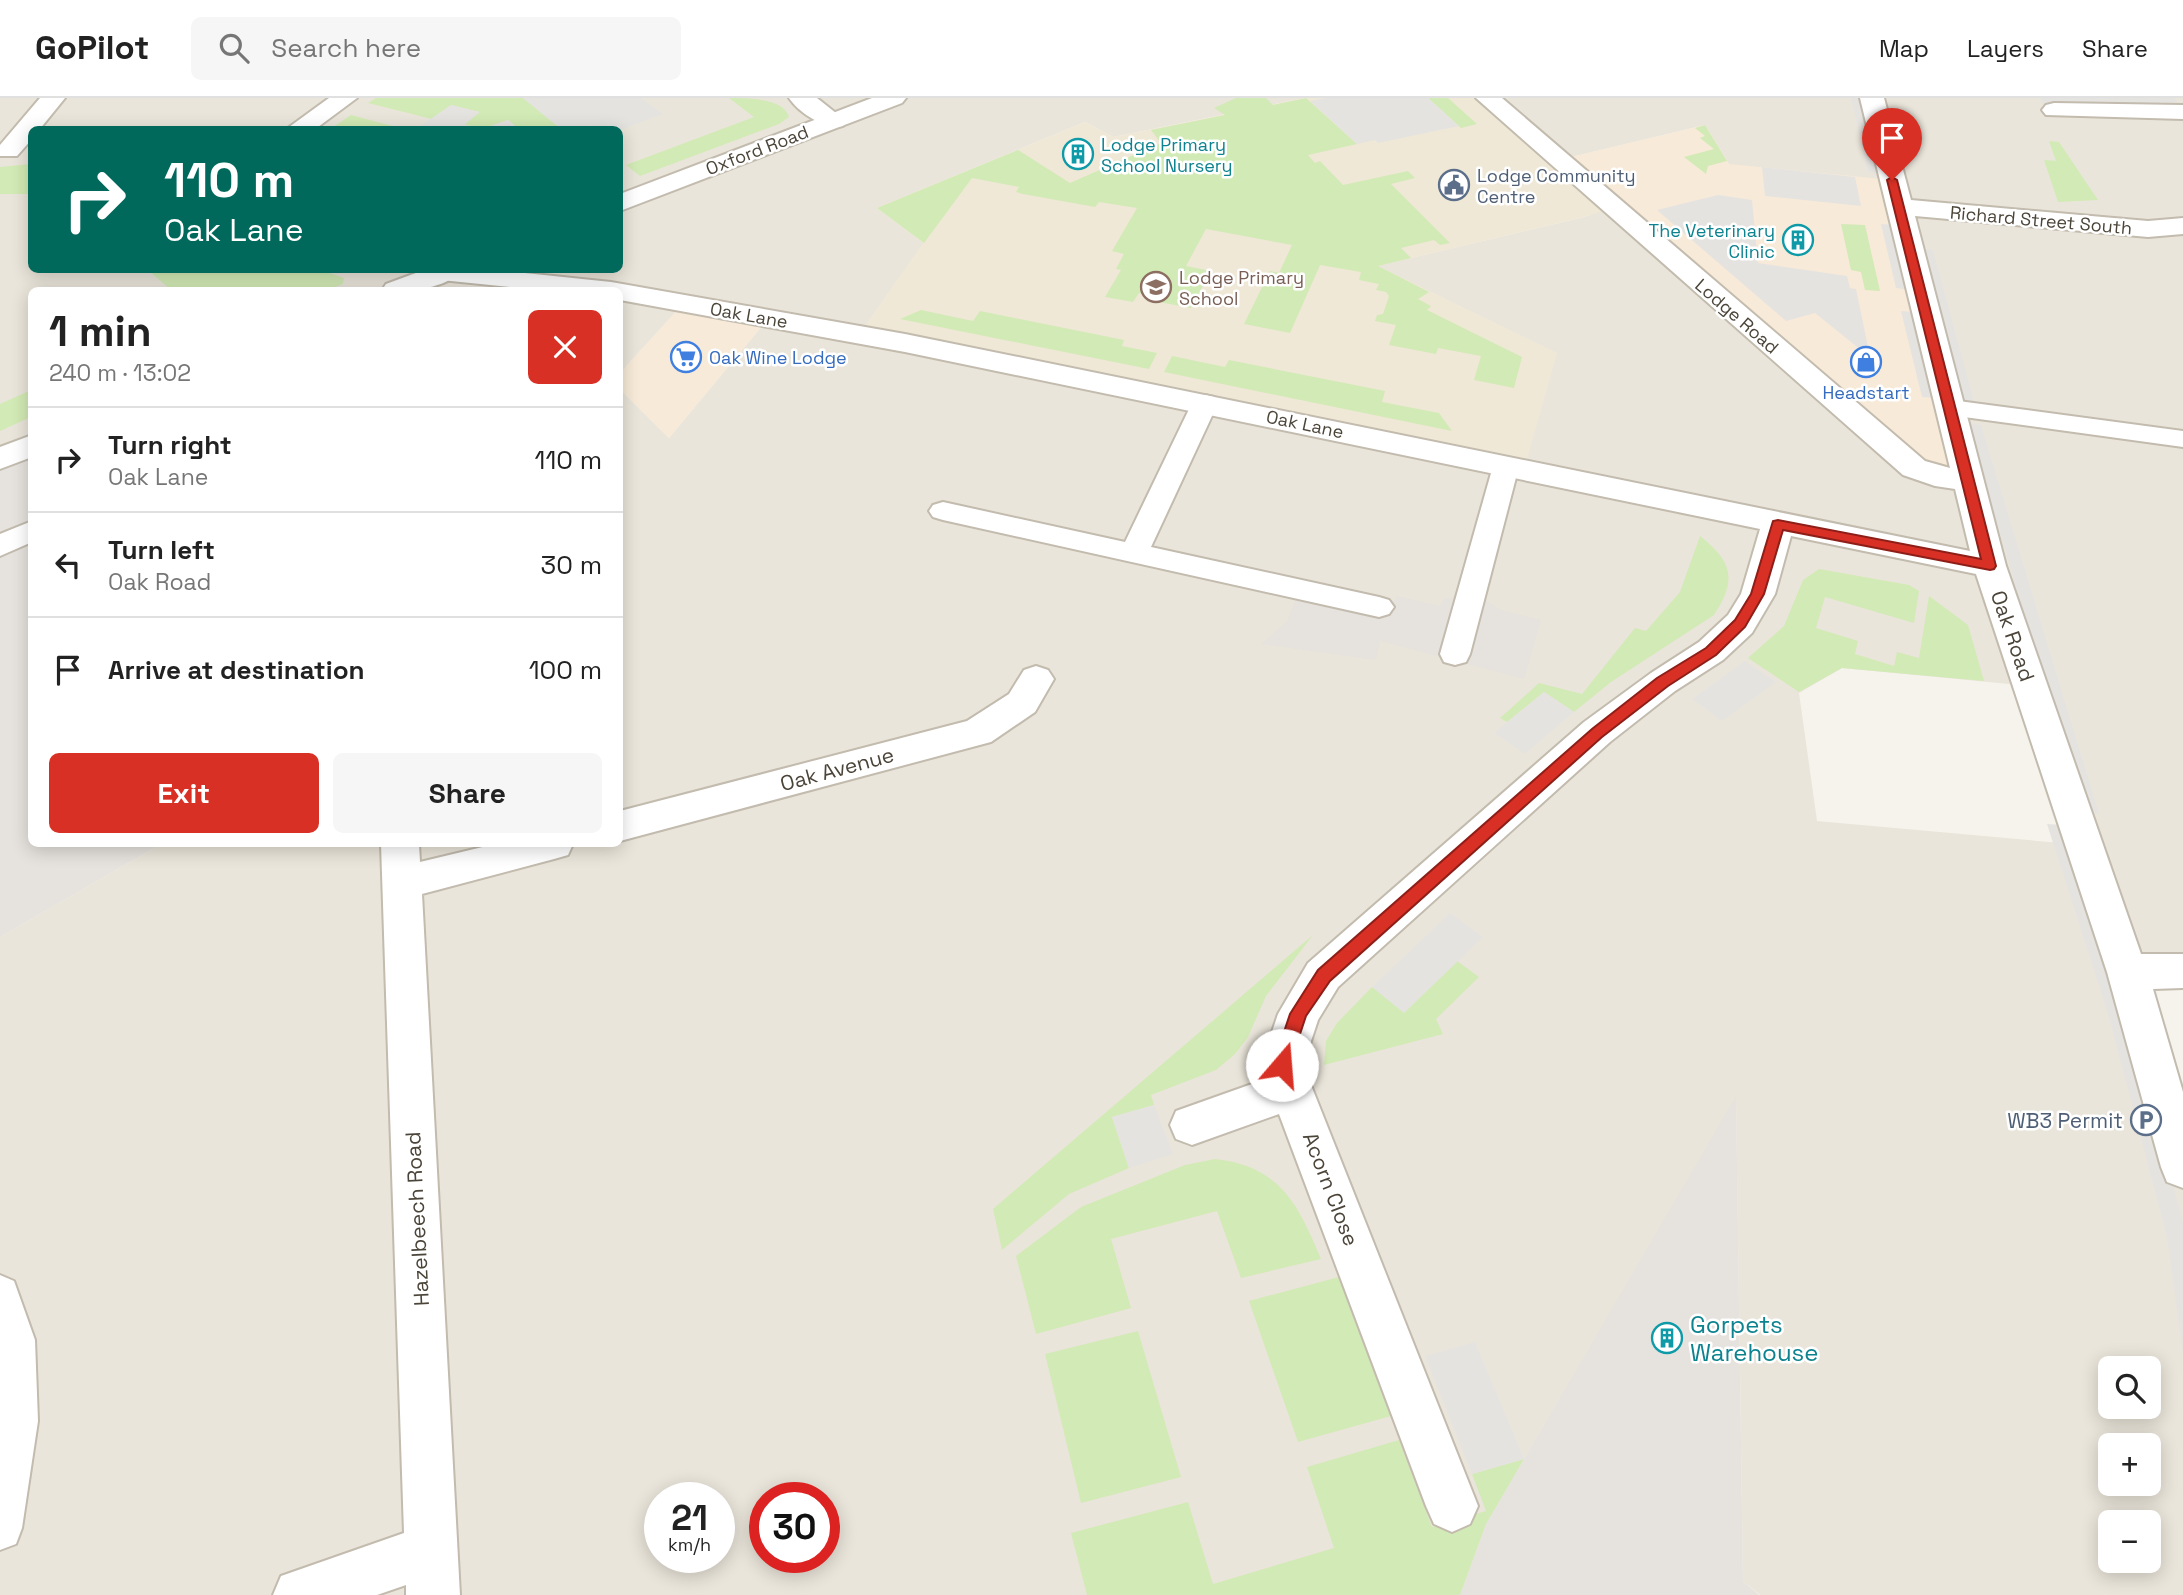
<!DOCTYPE html>
<meta charset="utf-8">
<style>
body{margin:0;font-family:"Space Grotesk",sans-serif;background:#f6f6f6;color:#222;height:100vh;display:flex;flex-direction:column;font-size:26px;white-space:nowrap}
*{box-sizing:border-box;margin:0}
p{font-size:23px;color:#767676}
.icon{flex:none;width:38px;height:38px;fill:none;stroke:currentColor;stroke-width:2;stroke-linecap:round;stroke-linejoin:round}
.map{position:relative;flex:1;overflow:hidden}
.sheet{position:absolute;left:28px;top:189px;width:595px;height:560px;display:flex;flex-direction:column;background:#fff;border-radius:10px;box-shadow:0 4px 18px #0003}
.sheet>*{flex:none}
.banner{position:absolute;left:28px;top:28px;width:595px;height:147px;border-radius:10px;box-shadow:0 4px 18px #0003;background:#00695c;color:#fff;overflow:hidden}
.tools{position:absolute;left:2098px;top:1258px;display:grid;gap:14px}
.tools a{display:grid;place-items:center;width:63px;height:63px;border-radius:10px;background:#fff;box-shadow:0 4px 18px #0003;font-size:35px}
.speed{position:absolute;left:644px;top:1384px;display:flex;gap:14px;font-size:35px;font-weight:700;text-align:center}
.speed>*{display:grid;place-content:center;width:91px;height:91px;border-radius:50%;background:#fff;box-shadow:0 4px 18px #0003;line-height:1}
.speed small{font-size:18px;font-weight:400}
.speed .limit{border:10px solid #d22;background:#fff;color:#111}
.pin{position:absolute;display:grid;place-items:center;width:60px;height:60px;color:#fff;margin:-72px -30px;border-radius:50% 50% 50% 0;rotate:-45deg;box-shadow:0 0 7px #0007}
.pin .icon{rotate:45deg}
.me{position:absolute;width:77px;margin:-38px;rotate:18deg;stroke-linejoin:round;filter:drop-shadow(0 0 5px #0008)}
.turn{display:flex;align-items:center;gap:24px;height:147px;padding:0 21px;font-size:32px}
.turn .icon{width:91px;height:91px;stroke-width:2.5}
.turn b{display:block;font-size:49px;line-height:60px}
.round{display:grid;place-items:center;flex:none;width:74px;height:74px;border-radius:10px;background:#f6f6f6}
.head{display:flex;align-items:center;justify-content:space-between;height:119px;padding:0 21px}
h1{font-size:42px;font-weight:700;line-height:52px}
.button{display:flex;gap:14px;margin-top:auto;padding:14px 21px}
.button a{flex:1;height:80px;border-radius:10px;background:#d93025;color:#fff;font-size:28px;font-weight:700;line-height:80px;text-align:center}
.button a+a{background:#f6f6f6;color:#222}
ul{padding:0;list-style:none}
li{display:flex;align-items:center;gap:21px;height:105px;padding:0 21px;border-top:2px solid #e0e0e0}
li div{flex:1}
li b{display:block;font-size:26px}
li em{font-style:normal}
header{display:flex;align-items:center;gap:42px;box-sizing:border-box;height:98px;padding:0 35px;background:#fff;border-bottom:2px solid #e0e0e0}
header strong{font-size:33px}
nav{display:flex;gap:38px;margin-inline-start:auto;font-size:24px}
.search{width:490px;height:63px;background:#f6f6f6;display:flex;align-items:center;gap:18px;box-sizing:border-box;padding:0 24px;border-radius:10px;color:#767676;font-size:26px}
.map>svg:first-child{display:block}
</style>
<header>
<strong>GoPilot</strong>
<div class="search"><svg class="icon" aria-label="search" viewBox="0 0 24 24"><circle cx="10" cy="10" r="6"/><path d="M15 15l6 6"/></svg>Search here</div>
<nav><a>Map</a><a>Layers</a><a>Share</a></nav>
</header>
<div class="map">
<svg width="2183" height="1497" viewBox="0 0 2183 1497">
<rect width="100%" height="100%" fill="#f6f3ec"/>
<path fill="#eae5da" fill-rule="evenodd" d="M0 0H1305L1113 39 1085 24 877 110 924 145 859 237 1551 273 1556 255 1377 168 1584 119 1729 66 1705 27 1559 62 1488 0H2183V873L2127 874 2183 1069V1497H1760L1743 1483 1736 1000 1486 1426 1460 1497H0V839L161 746H620V291L669 340 768 221 683 206 620 275V192H32L31 347 0 361ZM32 32H620V172H32ZM1842 570 2030 588 2083 747 1817 723 1799 595ZM2110 1270H2149V1309H2110ZM2110 1348H2149V1386H2110ZM660 1400H719V1460H660ZM765 1400H824V1460H765ZM2110 1424H2149V1463H2110Z"/>
<path fill="#f7ead8" d="M1705 27 1729 66 1892 82 1968 382 1935 378 1559 62Z
M683 206 768 221 669 340 620 291V275Z"/>
<path fill="#e6e2dd" d="M31 347 32 746H161L0 839V361Z
M1135 438 1153 444 1161 452 1394 503 1397 498 1440 508 1444 501 1464 498 1482 500 1501 512 1541 522 1524 581 1380 543 1376 562 1261 546 1287 523 1296 499 1120 444Z
M1736 998 1743 1483 1759 1497H1460L1486 1426Z"/>
<path fill="#efe8d6" d="M1305 0H1488L1612 110 1584 119 1378 168 1557 255 1524 372 859 237 923 145 877 110 1085 24 1113 39Z"/>
<path fill="#d2eab5" d="M376 0H523L561 31H519L508 22 482 31 463 26 479 14 451 7 432 21 368 5Z
M729 0C747 0 784 0 789 19L779 26 640 78 626 67 754 19Z
M1236 0H1266L1273 7 1306 0 1357 46 1308 57 1315 65 1320 63 1343 87 1408 73 1415 80 1391 86 1450 145 1440 147 1434 142 1401 150 1411 160 1378 168 1429 194 1418 201 1431 208 1427 212 1522 259 1514 290 1474 282 1481 258 1438 250 1436 256 1389 247 1396 227 1375 223 1377 217 1383 216 1389 198 1386 194 1376 192 1379 186 1359 182 1361 174 1320 167 1290 235 1244 226 1270 173 1279 175 1292 147 1206 131 1186 168 1211 173 1191 210 1159 204 1161 199 1139 195 1133 204 1105 199 1121 172 1116 171 1124 156 1112 153 1137 110 1099 104 1095 109 1023 96 1016 94 1019 89 972 80 924 145 877 110 1018 52 1070 85 1161 45 1151 32 1225 17 1214 10Z
M1428 0H1448L1477 26 1461 30Z
M351 17 404 31H330Z
M1705 27 1727 63 1708 68 1706 76 1684 59 1714 51 1700 40 1705 38 1695 30Z
M2049 43 2059 44 2098 102 2058 104 2044 62 2056 63Z
M31 66V96H0V69Z
M1841 126 1865 127 1880 193 1865 192 1861 174 1851 172Z
M148 172H321L344 180 343 186 327 192H171Z
M921 212 973 223 980 213 1124 242 1122 248 1157 255 1149 271 900 221Z
M1172 258 1225 269 1229 262 1385 293 1382 304 1439 315 1452 333 1164 274Z
M31 292V319L0 333V306Z
M1700 438C1733 464 1737 482 1714 517L1611 584 1574 614 1544 594 1507 624 1500 620 1539 585 1582 596 1635 530 1646 533 1680 494Z
M1819 471 1909 487 1919 493 1914 525 1825 499 1816 530 1858 543 1855 556 1894 568 1897 554 1919 560 1929 498 1968 527 1984 583 1842 570 1799 594 1748 560 1784 528 1803 482Z
M1313 837 1266 898 1248 939 1235 956 1216 972 1151 997 1154 1007 1112 1019 1129 1070 1069 1096 1002 1152 993 1111Z
M1457 863 1479 879 1436 921 1443 936 1324 967 1326 943 1337 925 1372 889 1404 914Z
M1215 1061C1280 1068 1298 1106 1321 1161L1241 1180 1217 1113 1111 1141 1131 1210 1036 1236 1016 1158 1081 1109 1185 1067Z
M1339 1179 1391 1318 1298 1344 1249 1203Z
M1138 1233 1181 1379 1081 1405 1045 1256Z
M1399 1342 1432 1429 1486 1413 1472 1376 1524 1361 1486 1426 1460 1497H1087L1071 1435 1188 1404 1213 1486 1334 1450 1307 1369Z"/>
<path fill="#e5e3e0" d="M523 0H641L663 16 620 32 598 31 592 27 578 31H561Z
M1325 0H1428L1459 28 1378 45 1375 42 1357 46 1310 3Z
M1851 0H1863L1880 75 1868 74Z
M2040 0H2174L2183 11 2047 12Z
M451 7 480 14 464 27 482 31 508 22 519 31H416Z
M1762 69 1855 79 1861 108 1765 98Z
M1718 97 1752 102 1758 165 1847 178 1850 190 1856 191 1868 249 1861 252 1815 215 1786 223 1657 112Z
M1881 126 1894 127 1910 192 1896 190Z
M1921 151 1933 152 1974 304 1959 302Z
M1901 213 1915 214 1937 300 1922 299Z
M1968 326 1981 327 2099 716 2082 714Z
M1745 563 1776 584 1722 623 1692 601Z
M1544 594 1574 614 1525 656 1494 635Z
M2047 726 2063 727 2127 919 2183 1124V1257L2167 1139 2108 916Z
M1450 815 1483 839 1404 915 1372 889Z
M1154 1007 1173 1056 1129 1070 1112 1019Z
M1475 1244 1524 1361 1472 1376 1425 1258Z"/>
<g fill="none" stroke-linecap="round" stroke-linejoin="round">
<g stroke="#c2bbae" stroke-width="4">
<path id="service" d="M1205 297 1214 299 1218 305 1151 449 1379 499 1389 502 1394 509 1389 516 1379 519 943 422 933 419 929 413 933 407 943 404 1125 444 1192 305 1196 299Z
M1951 302 2183 333V349L1942 316 1938 310 1942 304Z
M1506 359 1515 362 1519 368 1470 556 1466 564 1455 567 1444 564 1440 556 1493 368 1497 362Z
M32 423V444L0 458V436Z
M0 1177 14 1183 35 1242 38 1323 22 1430 16 1446 0 1452Z"/>
</g>
<g stroke="#c2bbae" stroke-width="4">
<path id="minor" d="M40 0H65L39 32H32V41L17 58H0V47Z
M329 0H357L314 32H285Z
M789 0H817L846 23 843 28C825 32 799 15 789 0Z
M1476 0H1502L1925 363 1950 370 1860 0H1884L1911 102 2148 123 2183 120V136L2148 139 1915 118 2006 468 2141 856H2183V890L2153 891 2183 994V1090L2167 1084 2161 1069 2107 874 1976 476 1791 438 1775 496 1752 535 1723 562 1675 593 1610 644 1338 889 1318 922 1303 967 1478 1408 1470 1426 1452 1434 1434 1426 1426 1408 1279 1016 1192 1047 1176 1041 1170 1027 1176 1013 1266 981 1261 967 1278 916 1308 865 1584 624 1651 575 1699 544 1728 517 1741 496 1760 431 905 254 620 202V192H538L441 182 431 180 427 174 429 172H495L611 184 905 236 1970 453 1955 391 1935 388 1903 377Z
M2054 5 2183 7V21L2046 17 2042 12 2046 7Z
M1036 568 1048 572 1054 581 1035 614 991 644 620 743V713L967 623 1009 596 1024 572Z
M381 746H419L420 764 495 746H573L568 757 554 761 422 796 460 1497H406V1487L377 1497H273L281 1478 404 1435Z"/>
</g>
<g stroke="#c2bbae" stroke-width="4">
<path id="tertiary" d="M872 0H906L902 5 620 113V96Z
M424 172H461C447 192 404 194 382 192L386 186Z
M32 337V359L0 371V349Z"/>
</g>
<use href="#service" fill="#fff" fill-rule="evenodd"/>
<use href="#minor" fill="#fff" fill-rule="evenodd"/>
<use href="#tertiary" fill="#fff" fill-rule="evenodd"/>
</g>
<path fill="#d93025" stroke="#8d1f18" stroke-width="2" d="M1892 79 1897 82 1996 468 1994 471 1990 472 1783 432 1764 496 1745 529 1716 557 1668 588 1602 639 1330 883 1306 918 1288 972 1282 975 1276 972 1273 967 1290 916 1318 872 1592 631 1657 580 1706 550 1735 522 1751 496 1773 423 1778 422 1981 461 1887 82Z"/>
<defs>
<g id="building-ring" transform="scale(1.575)"><circle r="9.5" fill="#fff" stroke="#0f9aa8" stroke-width="1.5"/><path d="M-4-6H4V6H1V3H-1V6H-4ZM-2.5-4.3h1.7v1.8h-1.7ZM.8-4.3h1.7v1.8H.8ZM-2.5-1h1.7V.8h-1.7ZM.8-1h1.7V.8H.8Z" fill="#0f9aa8"/></g>
<g id="civic-ring" transform="scale(1.575)"><circle r="9.5" fill="#fff" stroke="#5c6f8a" stroke-width="1.5"/><path d="M-.6-6.5H3V-4.5H.6V-3L4-1V1h2V6H-6V1h2V-1L-.6-3ZM-1.2 2.5V6h2.4V2.5Z" fill="#5c6f8a"/></g>
<g id="school-ring" transform="scale(1.575)"><circle r="9.5" fill="#fff" stroke="#8d6e63" stroke-width="1.5"/><path d="M0-5L7-2L0 1L-7-2ZM-4 1L0 2.5L4 1V4Q0 6-4 4Z" fill="#8d6e63"/></g>
<g id="supermarket-ring" transform="scale(1.575)"><circle r="9.5" fill="#fff" stroke="#3f7fe0" stroke-width="1.5"/><path d="M-6-5.5h2.5l.6 2H6L4.5 2H-2.5L-4.4-4H-6ZM-1.5 3.2a1.3 1.3 0 1 0 .1 0ZM3 3.2a1.3 1.3 0 1 0 .1 0Z" fill="#3f7fe0"/></g>
<g id="shop-ring" transform="scale(1.575)"><circle r="9.5" fill="#fff" stroke="#3f7fe0" stroke-width="1.5"/><path d="M-5-2.5h2.3a2.7 3.5 0 0 1 5.4 0H5L5.5 6h-11ZM-1.5-2.5h3a1.5 2.3 0 0 0-3 0Z" fill="#3f7fe0"/></g>
<g id="parking-ring" transform="scale(1.575)"><circle r="9.5" fill="#fff" stroke="#5c6f8a" stroke-width="1.5"/><path d="M-3.5-5.5H1a3.5 3.5 0 0 1 0 7H-1V5.5H-3.5ZM-1-3.4V-.6H.8a1.4 1.4 0 0 0 0-2.8Z" fill="#5c6f8a"/></g>
</defs>
<g fill-rule="evenodd">
<use href="#building-ring" x="1078" y="56"/>
<use href="#civic-ring" x="1454" y="87"/>
<use href="#building-ring" x="1798" y="142"/>
<use href="#school-ring" x="1156" y="189"/>
<use href="#supermarket-ring" x="686" y="259"/>
<use href="#shop-ring" x="1866" y="264"/>
<use href="#parking-ring" x="2146" y="1022"/>
<use href="#building-ring" x="1667" y="1240"/>
</g>
<g text-anchor="middle" dominant-baseline="central" stroke-width="5" stroke-linejoin="round" paint-order="stroke">
<g font-size="18" fill="#0d838f" stroke="#fff" text-anchor="start">
<text x="1101" y="46">Lodge Primary<tspan x="1101" dy="21">School Nursery</tspan></text>
<text x="1775" y="132" text-anchor="end">The Veterinary<tspan x="1775" dy="21">Clinic</tspan></text>
</g>
<g font-size="18" fill="#4b4439" stroke="#fff">
<text transform="translate(757 52) rotate(-21)">Oxford Road</text>
<text transform="translate(2041 122) rotate(5)">Richard Street South</text>
<text transform="translate(749 217) rotate(10)">Oak Lane</text>
<text transform="translate(1737 218) rotate(41)">Lodge Road</text>
<text transform="translate(1305 326) rotate(12)">Oak Lane</text>
</g>
<g font-size="18" fill="#4e5e75" stroke="#fff" text-anchor="start">
<text x="1477" y="77">Lodge Community<tspan x="1477" dy="21">Centre</tspan></text>
</g>
<g font-size="18" fill="#785e54" stroke="#fff" text-anchor="start">
<text x="1179" y="179">Lodge Primary<tspan x="1179" dy="21">School</tspan></text>
</g>
<g font-size="18" fill="#366cbe" stroke="#fff" text-anchor="start">
<text x="709" y="259">Oak Wine Lodge</text>
<text x="1866" y="294" text-anchor="middle">Headstart</text>
</g>
<g font-size="21" fill="#4b4439" stroke="#fff">
<text transform="translate(2013 538) rotate(71)">Oak Road</text>
<text transform="translate(837 671) rotate(-15)">Oak Avenue</text>
<text transform="translate(1331 1091) rotate(69)">Acorn Close</text>
<text transform="translate(417 1121) rotate(-93)">Hazelbeech Road</text>
</g>
<g font-size="21" fill="#4e5e75" stroke="#fff" text-anchor="end">
<text x="2123" y="1022">WB3 Permit</text>
</g>
<g font-size="24" fill="#0d838f" stroke="#fff" text-anchor="start">
<text x="1690" y="1226">Gorpets<tspan x="1690" dy="28">Warehouse</tspan></text>
</g>
</g>
</svg>
<div class="tools">
<a><svg class="icon" aria-label="search" viewBox="0 0 24 24"><circle cx="10" cy="10" r="6"/><path d="M15 15l6 6"/></svg></a>
<a>+</a>
<a>−</a>
</div>
<div class="speed"><div>21<small>km/h</small></div><div class="limit">30</div></div>
<div class="pin" style="left:1892px;top:82px;background:#d93025"><svg class="icon" aria-label="arrive" viewBox="0 0 24 24"><path d="M6 21V4h12l-3 4 3 4H6"/></svg></div>
<svg class="me" style="left:1282px;top:967px" viewBox="-20 -20 40 40"><circle r="19" fill="#fff"/><path d="M0-13L10 11 0 6-10 11z" fill="#d93025"/></svg>
<div class="banner">
<div class="turn"><svg class="icon" aria-label="right" viewBox="0 0 24 24"><path d="M7 20v-9h11M14 6l5 5-5 5"/></svg><div><b>110 m</b>Oak Lane</div></div>
</div>
<section class="sheet">
<div class="head"><div><h1>1 min</h1><p>240 m · 13:02</p></div><a class="round" style="background:#d93025;color:#fff"><svg class="icon" aria-label="close" viewBox="0 0 24 24"><path d="M6 6l12 12M18 6L6 18"/></svg></a></div>
<ul>
<li><svg class="icon" aria-label="right" viewBox="0 0 24 24"><path d="M7 20v-9h11M14 6l5 5-5 5"/></svg><div><b>Turn right</b><p>Oak Lane</p></div><em>110 m</em></li>
<li><svg class="icon" aria-label="left" viewBox="0 0 24 24"><path d="M17 20v-9H6M10 6l-5 5 5 5"/></svg><div><b>Turn left</b><p>Oak Road</p></div><em>30 m</em></li>
<li><svg class="icon" aria-label="arrive" viewBox="0 0 24 24"><path d="M6 21V4h12l-3 4 3 4H6"/></svg><div><b>Arrive at destination</b></div><em>100 m</em></li>
</ul>
<div class="button"><a>Exit</a><a>Share</a></div>
</section>
</div>
